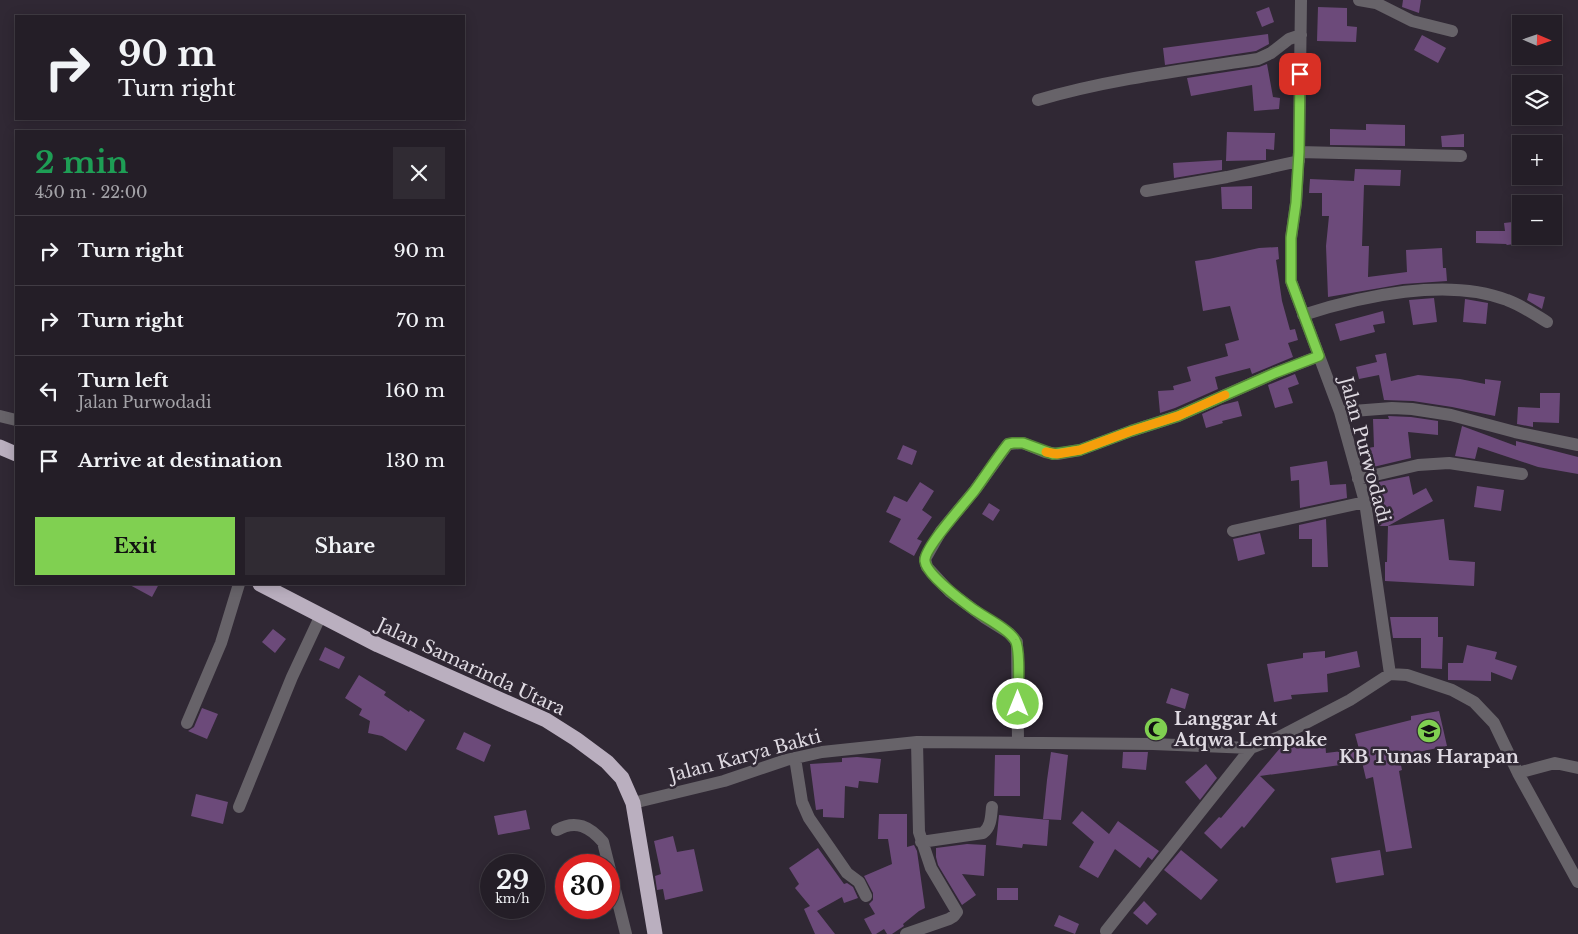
<!DOCTYPE html>
<meta charset="utf-8">
<style>
body{margin:0;font-family:"Libre Baskerville",serif;background:#302b33;color:#f1f3f6;height:100vh;display:flex;flex-direction:column;font-size:19px;white-space:nowrap}
*{box-sizing:border-box;margin:0}
p{font-size:16px;color:#a3a2a7}
.icon{flex:none;width:28px;height:28px;fill:none;stroke:currentColor;stroke-width:2;stroke-linecap:round;stroke-linejoin:round}
.map{position:relative;flex:1;overflow:hidden}
.details{position:absolute;left:15px;top:130px;width:450px;height:455px;display:flex;flex-direction:column;background:#241e27;border-radius:0px;box-shadow:0 2px 12px #0003,0 0 0 1px #413c44}
.details>*{flex:none}
.banner{position:absolute;left:15px;top:15px;width:450px;height:105px;border-radius:0px;box-shadow:0 2px 12px #0003,0 0 0 1px #413c44;background:#241e27;color:#f1f3f6;overflow:hidden}
.needle{width:32px;rotate:92deg}
.fabs{position:absolute;left:1512px;top:15px;display:grid;gap:10px}
.fabs a{display:grid;place-items:center;width:50px;height:50px;border-radius:0px;background:#241e27;box-shadow:0 2px 12px #0003,0 0 0 1px #413c44;font-size:25px}
.speed{position:absolute;left:480px;top:854px;display:flex;gap:10px;font-size:25px;font-weight:700;text-align:center}
.speed>*{display:grid;place-content:center;width:65px;height:65px;border-radius:50%;background:#241e27;box-shadow:0 2px 12px #0003,0 0 0 1px #413c44;line-height:1}
.speed small{font-size:12px;font-weight:400}
.speed .limit{border:8px solid #d22;background:#fff;color:#111}
.pin{position:absolute;display:grid;place-items:center;width:42px;height:42px;color:#fff;margin:-21px;border-radius:10px;box-shadow:0 2px 8px #0006}
.me{position:absolute;width:55px;margin:-28px;rotate:0deg;stroke-linejoin:round;filter:drop-shadow(0 0 4px #0008)}
.turn{display:flex;align-items:center;gap:18px;height:105px;padding:0 20px;font-size:22px}
.turn .icon{width:65px;height:65px;stroke-width:2.5}
.turn b{display:block;font-size:35px;line-height:42px}
.round{display:grid;place-items:center;flex:none;width:52px;height:52px;border-radius:0px;background:#302b33}
.head{display:flex;align-items:center;justify-content:space-between;height:85px;padding:0 20px}
h1{font-size:30px;font-weight:800;line-height:38px;color:#1e9e55}
.cta{display:flex;gap:10px;margin-top:auto;padding:10px 20px}
.cta a{flex:1;height:58px;border-radius:0px;background:#80d051;color:#111;font-size:20px;font-weight:800;line-height:58px;text-align:center}
.cta a+a{background:#302b33;color:#f1f3f6}
ul{padding:0;list-style:none}
li{display:flex;align-items:center;gap:15px;height:70px;padding:0 20px;border-top:1px solid #413c44}
li div{flex:1}
li b{display:block;font-size:19px}
li em{font-style:normal}
.map>svg:first-child{display:block}
</style>
<div class="map">
<svg width="1578" height="934" viewBox="0 0 1578 934">
<rect width="100%" height="100%" fill="#302834"/>
<path fill="#6c4a7a" d="M1403 0H1421L1419 13 1402 7Z
M1269 7 1274 22 1262 27 1256 12Z
M1318 7 1347 8V26L1357 27 1356 42 1317 41Z
M1268 34 1269 44 1256 51 1165 65 1163 48Z
M1422 35 1446 48 1438 63 1414 50Z
M1267 64 1273 97 1280 98 1279 109 1254 111 1252 85 1191 96 1187 78 1259 67Z
M1366 124 1405 125V146L1330 145V129L1366 130Z
M1227 132 1275 133 1274 150 1266 149V160L1226 161Z
M1464 134V147H1442L1441 136Z
M1222 160V170L1174 178 1173 163Z
M1355 169 1401 170 1400 186 1364 185 1362 246H1369L1368 277 1407 272 1406 250 1442 248 1443 268H1446L1447 281 1403 284 1328 297 1326 246 1329 216H1322V193H1309L1310 179 1354 181Z
M1252 186V209H1222L1221 187Z
M1521 221V243L1507 245 1506 244 1476 243V231H1505L1504 223Z
M1278 247 1279 259 1276 260 1282 301 1290 330 1295 329 1298 340 1288 343 1293 357 1252 374 1250 368 1215 377 1218 389 1175 408 1160 413 1158 391 1174 390 1173 386 1191 381 1187 367 1228 356 1225 344 1239 340 1230 306 1203 311 1195 261 1209 259 1259 248Z
M1529 293 1545 297 1542 309 1527 300Z
M1434 298 1437 322 1413 325 1409 300Z
M1465 299 1488 303 1486 324 1463 322Z
M1383 311 1385 323 1373 325 1375 332 1340 341 1335 324Z
M1386 353 1391 381 1418 375 1460 379 1485 384V379L1501 381 1495 416 1452 407 1413 401 1384 400 1379 375 1359 379 1356 367 1377 362 1375 355Z
M1295 374 1299 384 1288 388 1293 403 1275 408 1268 385Z
M1540 393H1560L1559 423 1533 422V427L1517 424 1518 407 1540 408Z
M1238 401 1242 416 1222 421 1223 423 1206 428 1202 414 1222 405Z
M1388 416 1411 417 1438 421V435L1408 432 1411 458 1369 468 1367 448 1374 447 1373 419H1389Z
M1462 426 1516 446V441L1578 457V474L1538 467 1478 447 1475 459 1455 456Z
M903 445 917 451 912 465 897 459Z
M1327 461 1330 485 1346 484 1347 498 1300 508 1299 480 1291 481 1290 467Z
M1409 476 1413 495 1426 488 1433 501 1388 526H1377L1374 505H1384L1379 482Z
M920 482 934 491 922 510 932 517 917 539 922 541 914 556 889 542 901 519 886 512 894 496 907 502Z
M1477 486 1504 490 1501 511 1474 507Z
M989 503 1000 510 993 521 982 514Z
M1326 519 1328 567H1312V539H1299V525Z
M1444 519 1449 560 1475 562 1474 586 1385 581V562H1387L1388 526Z
M1260 533 1265 554 1238 561 1233 539Z
M128 584H159L152 597Z
M1390 617H1438V637H1443L1442 669 1421 668V638H1393Z
M273 629 286 639 275 653 262 642Z
M1467 645 1497 652 1495 659 1517 666 1512 680 1491 672V681L1448 680V663H1463Z
M325 647 345 657 339 669 319 660Z
M1325 651V658L1357 651 1360 667 1327 674 1328 692 1291 695 1292 699 1274 702 1267 664 1303 658V653Z
M359 675 386 692 384 695 409 712 410 710 425 720 406 751 382 736 368 733 370 721 359 715 362 709 345 698Z
M1171 688 1189 694 1185 709 1166 703Z
M202 708 218 714 207 739 188 731 194 727Z
M1439 711 1447 746 1399 756 1402 770 1399 771 1412 848 1386 852 1373 777 1366 779 1362 762 1260 776 1275 790 1244 828 1242 826 1221 849 1204 833 1219 817 1221 818 1281 747 1325 741 1326 753 1359 749 1355 734 1411 720V716Z
M464 732 491 745 484 762 456 749Z
M1051 752 1068 755 1061 820 1043 819 1047 780Z
M1123 752H1148L1146 770 1122 768Z
M995 755H1020V796H994Z
M857 757 881 759 878 783 859 781 858 788 845 786 844 818 823 817V809L816 810 810 764 842 762V758Z
M1206 764 1217 778 1200 800 1185 782Z
M196 794 228 802 223 824 191 816Z
M526 810 530 829 498 835 494 816Z
M1082 811 1109 834 1118 821 1159 851 1152 860 1148 857 1140 868 1115 849 1098 878 1079 867 1094 842 1072 823Z
M879 814H907V847L914 845 917 851 925 908 919 911 903 924 904 926 892 934H887L884 929 876 934H872L864 919 875 914 869 904 873 900V893L864 876 892 864 888 839H878Z
M999 815 1049 820 1047 846 1023 844 1022 848 996 845Z
M673 836 677 852 694 849 703 891 665 900 663 889 657 890 655 876 661 874 654 841Z
M967 844 986 845 984 876 962 874 976 895 962 905 938 865 936 857V848Z
M818 848 844 884 847 883 853 887 858 898 844 903 842 897 817 911 835 934H815L804 909 810 906 795 888 799 884 789 868Z
M1181 850 1218 880 1201 900 1164 870Z
M1380 850 1384 875 1336 883 1331 858Z
M997 888H1018V900H997Z
M1144 901 1157 914 1147 925 1133 913Z
M1059 915 1079 924 1075 934 1054 926Z"/>
<g fill="none" stroke-linecap="round" stroke-linejoin="round">
<path stroke="#676369" stroke-width="12" d="M1301 0 1299 152 1296 203 1291 238V281L1340 412 1365 502 1390 674
M1359 0 1376 3 1412 21 1452 31
M1038 100C1109 79 1185 70 1258 59L1271 53 1289 39 1301 35
M1299 152 1461 156
M1146 191 1227 177 1299 161
M1303 315C1361 296 1448 277 1507 300 1521 305 1534 314 1547 322
M1340 412 1392 408 1412 409 1451 415 1515 432 1578 445
M0 416 16 420
M1358 479 1418 465 1449 463 1522 474
M1233 531 1365 502
M187 723 221 643 239 584
M1018 742 1017 642 1009 633 985 618 950 592 927 567 925 559 941 531 975 490 1008 444 1023 443 1045 452 1057 454 1080 450 1131 431 1178 416 1275 373 1319 356
M795 758 802 802 809 818 847 873 859 882 866 896
M1518 773 1555 763 1578 768
M633 803 724 781 786 760 822 752 917 742 1153 744 1251 748 1279 737 1350 700 1390 674 1407 675 1452 690 1474 702 1494 723 1518 773 1578 882
M239 807 292 677 321 615
M557 830C576 819 590 827 603 842L626 934
M921 842 983 833C991 827 991 817 992 807
M1106 931 1251 748
M906 934 949 919 954 916 957 912 931 868 919 832 917 742"/>
<path stroke="#baafbf" stroke-width="15" d="M0 447 16 454
M260 584 378 645 546 720 576 739 607 762 622 778 633 803 655 934"/>
</g>
<g fill="none" stroke-linecap="round" stroke-linejoin="round">
<g stroke="#538735" stroke-width="12">
<path id="route" d="M1018 704C1018 690 1021 650 1015 640 1009 629 984 617 973 609 962 601 926 574 925 561 923 549 966 502 975 490 986 475 996 459 1008 444L1013 443H1023L1053 454 1080 450 1131 431 1178 416 1275 373 1319 356 1291 281V238L1296 203 1299 152 1300 74"/>
</g>
<use href="#route" stroke="#80d051" stroke-width="9"/>
<path stroke="#f59e0b" stroke-width="9" d="M1046 452 1057 454 1080 450 1131 431 1178 416 1225 395"/>
</g>
<defs>
<g id="mosque-disc" transform="scale(1.25)"><circle r="9.5" fill="#80d051" stroke="#302834"/><path d="M3.5-4.9A6 6 0 1 0 3.5 4.9A5 5 0 1 1 3.5-4.9Z" fill="#111"/></g>
<g id="school-disc" transform="scale(1.25)"><circle r="9.5" fill="#80d051" stroke="#302834"/><path d="M0-5L7-2L0 1L-7-2ZM-4 1L0 2.5L4 1V4Q0 6-4 4Z" fill="#111"/></g>
</defs>
<g fill-rule="evenodd">
<use href="#mosque-disc" x="1156" y="729"/>
<use href="#school-disc" x="1429" y="731"/>
</g>
<g text-anchor="middle" dominant-baseline="central" stroke-width="5" stroke-linejoin="round" paint-order="stroke">
<g font-size="18" fill="#dfdae2" stroke="#302834">
<text transform="translate(1365 450) rotate(75)">Jalan Purwodadi</text>
<text transform="translate(471 667) rotate(25)">Jalan Samarinda Utara</text>
<text transform="translate(745 756) rotate(-15)">Jalan Karya Bakti</text>
</g>
<g font-size="18" font-weight="bold" fill="#dfdae2" stroke="#302834" text-anchor="start">
<text x="1174" y="719">Langgar At<tspan x="1174" dy="21">Atqwa Lempake</tspan></text>
<text x="1429" y="757" text-anchor="middle">KB Tunas Harapan</text>
</g>
</g>
</svg>
<div class="fabs">
<a><svg class="needle" viewBox="-14 -14 28 28"><path d="M0-13l5 13h-10z" fill="#e53935"/><path d="M0 13l5-13h-10z" fill="#a3a2a7"/></svg></a>
<a><svg class="icon" aria-label="layers" viewBox="0 0 24 24"><path d="M12 4l9 5-9 5-9-5zM3 14l9 5 9-5"/></svg></a>
<a>+</a>
<a>−</a>
</div>
<div class="speed"><div>29<small>km/h</small></div><div class="limit">30</div></div>
<div class="pin" style="left:1300px;top:74px;background:#d93025"><svg class="icon" aria-label="arrive" viewBox="0 0 24 24"><path d="M6 21V4h12l-3 4 3 4H6"/></svg></div>
<svg class="me" style="left:1018px;top:704px" viewBox="-20 -20 40 40"><circle r="17" fill="#80d051" stroke="#fff" stroke-width="3"/><path d="M0-11L8 9 0 5-8 9z" fill="#fff"/></svg>
<div class="banner">
<div class="turn"><svg class="icon" aria-label="right" viewBox="0 0 24 24"><path d="M7 20v-9h11M14 6l5 5-5 5"/></svg><div><b>90 m</b>Turn right</div></div>
</div>
<section class="details">
<div class="head"><div><h1>2 min</h1><p>450 m · 22:00</p></div><a class="round"><svg class="icon" aria-label="close" viewBox="0 0 24 24"><path d="M6 6l12 12M18 6L6 18"/></svg></a></div>
<ul>
<li><svg class="icon" aria-label="right" viewBox="0 0 24 24"><path d="M7 20v-9h11M14 6l5 5-5 5"/></svg><div><b>Turn right</b></div><em>90 m</em></li>
<li><svg class="icon" aria-label="right" viewBox="0 0 24 24"><path d="M7 20v-9h11M14 6l5 5-5 5"/></svg><div><b>Turn right</b></div><em>70 m</em></li>
<li><svg class="icon" aria-label="left" viewBox="0 0 24 24"><path d="M17 20v-9H6M10 6l-5 5 5 5"/></svg><div><b>Turn left</b><p>Jalan Purwodadi</p></div><em>160 m</em></li>
<li><svg class="icon" aria-label="arrive" viewBox="0 0 24 24"><path d="M6 21V4h12l-3 4 3 4H6"/></svg><div><b>Arrive at destination</b></div><em>130 m</em></li>
</ul>
<div class="cta"><a>Exit</a><a>Share</a></div>
</section>
</div>
